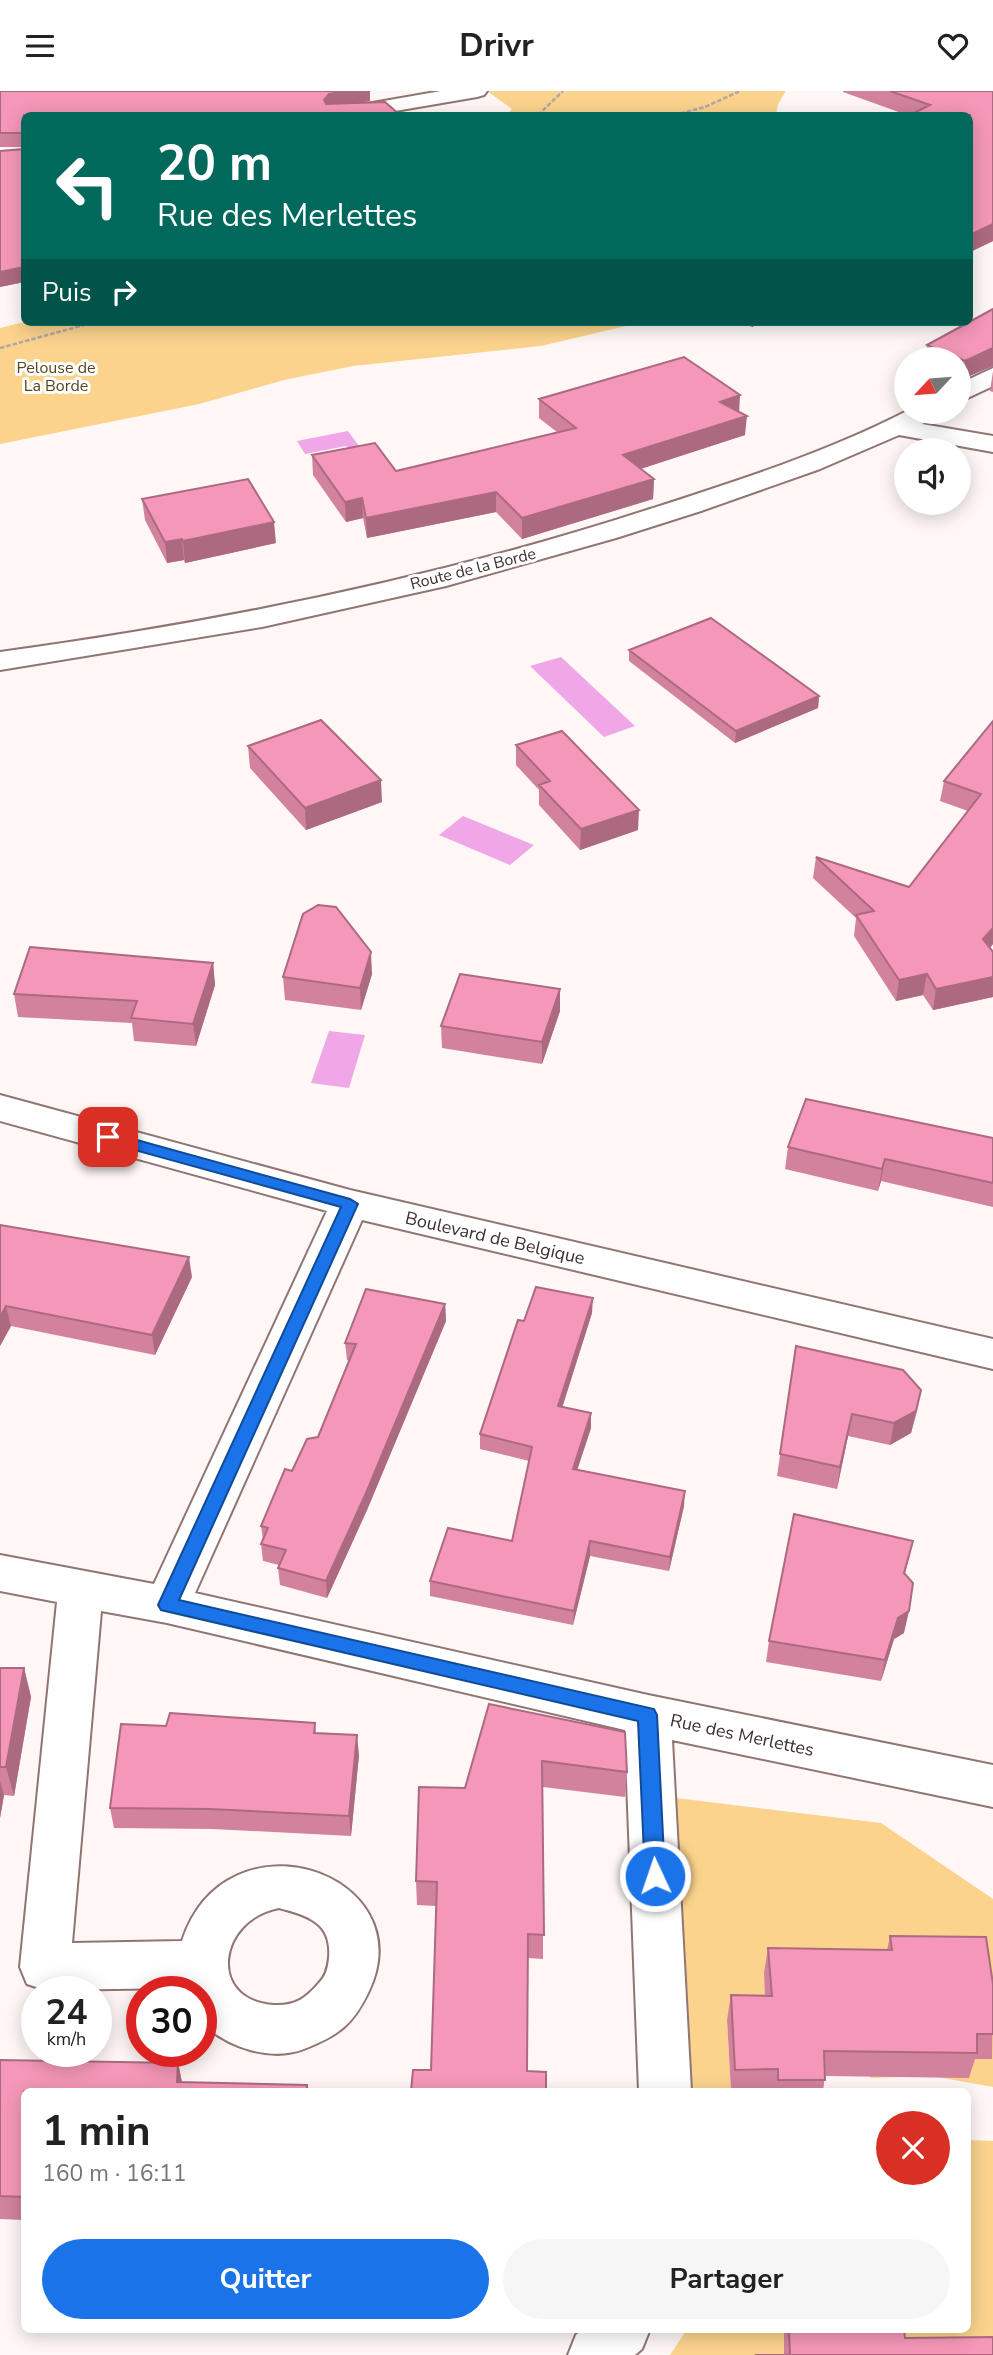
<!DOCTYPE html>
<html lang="fr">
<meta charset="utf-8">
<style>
body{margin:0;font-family:"Nunito Sans",sans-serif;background:#f6f6f6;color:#222;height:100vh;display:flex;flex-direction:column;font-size:26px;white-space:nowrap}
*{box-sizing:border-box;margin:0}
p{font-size:23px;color:#767676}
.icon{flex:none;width:38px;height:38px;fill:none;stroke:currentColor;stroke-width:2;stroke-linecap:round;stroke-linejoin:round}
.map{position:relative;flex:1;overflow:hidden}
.details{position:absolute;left:21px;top:1997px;width:950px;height:245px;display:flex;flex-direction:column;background:#fff;border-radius:10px;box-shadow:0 4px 18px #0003}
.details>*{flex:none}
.guide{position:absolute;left:21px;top:21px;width:952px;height:214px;border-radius:10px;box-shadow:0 4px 18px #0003;background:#00695c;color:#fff;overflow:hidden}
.needle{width:46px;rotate:244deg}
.tools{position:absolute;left:894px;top:256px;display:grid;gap:14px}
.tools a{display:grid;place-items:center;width:77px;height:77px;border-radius:50%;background:#fff;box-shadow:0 4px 18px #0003;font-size:35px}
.speed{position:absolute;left:21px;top:1885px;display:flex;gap:14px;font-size:35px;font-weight:700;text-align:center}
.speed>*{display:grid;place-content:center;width:91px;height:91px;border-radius:50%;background:#fff;box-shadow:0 4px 18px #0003;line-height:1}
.speed small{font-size:18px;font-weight:400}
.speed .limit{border:10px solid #d22;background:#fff;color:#111}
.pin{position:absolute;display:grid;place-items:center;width:60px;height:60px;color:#fff;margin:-30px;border-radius:14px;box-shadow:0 4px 10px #0006}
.me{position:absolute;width:77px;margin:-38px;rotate:357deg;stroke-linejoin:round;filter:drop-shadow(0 0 5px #0008)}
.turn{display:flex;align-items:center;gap:24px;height:147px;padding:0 21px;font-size:32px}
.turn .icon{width:91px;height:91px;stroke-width:2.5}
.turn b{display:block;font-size:49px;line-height:60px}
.then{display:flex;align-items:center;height:66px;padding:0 21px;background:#0003;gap:14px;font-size:26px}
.round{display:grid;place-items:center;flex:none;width:74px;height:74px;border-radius:37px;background:#f6f6f6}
.headline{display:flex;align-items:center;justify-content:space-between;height:119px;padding:0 21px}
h1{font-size:42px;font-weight:700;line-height:52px}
.action{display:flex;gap:14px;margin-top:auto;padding:14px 21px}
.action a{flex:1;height:80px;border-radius:42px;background:#1a73e8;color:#fff;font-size:28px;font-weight:700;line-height:80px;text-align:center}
.action a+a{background:#f6f6f6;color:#222}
header{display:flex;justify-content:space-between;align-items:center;height:91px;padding:0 21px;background:#fff;font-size:32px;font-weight:700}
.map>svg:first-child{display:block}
</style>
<header><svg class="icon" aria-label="menu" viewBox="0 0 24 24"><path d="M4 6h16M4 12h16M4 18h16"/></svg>Drivr<svg class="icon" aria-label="heart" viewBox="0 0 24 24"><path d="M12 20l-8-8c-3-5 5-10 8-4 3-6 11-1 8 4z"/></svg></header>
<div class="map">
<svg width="993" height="2264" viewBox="0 0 993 2264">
<rect width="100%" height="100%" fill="#fef7f6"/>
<path fill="#fbd38d" d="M487 0H786L778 13 776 24H507L512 18Z
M24 231H643L541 255 353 275 284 289 199 313 0 353V237Z
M676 1707 881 1732 993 1808V1996L937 1986 884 1871 900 1986 870 1987 858 1884 764 1882 767 1930H727L731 2000H691Z
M968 2049 993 2050V2264H897L894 2238H968Z
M687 2238H784V2264H670Z"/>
<path fill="#efa7e8" d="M348 340 359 355 348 357 346 355 305 363 297 350Z
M561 566 635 635 604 646 530 575Z
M463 725 534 754 510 774 439 744Z
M329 940 365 944 349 997 311 992Z"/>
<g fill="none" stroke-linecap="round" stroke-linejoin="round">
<g stroke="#917572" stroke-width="4">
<path id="minor" d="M441 0H487L484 4 477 6 372 24H327L330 19 338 18Z
M993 277V295L959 311V293Z
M907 320H940L936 325 922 333 993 345V361L899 344 820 378 701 420 616 447 446 495 262 536 0 579V561C221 531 438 487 650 418 737 390 825 362 907 320Z
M0 1004 350 1099 993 1248V1278L362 1129 195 1502 648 1604 993 1674V1716L672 1649 691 2000H639L625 1639 167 1532 101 1520 72 1852 182 1850C226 1715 424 1782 369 1900 353 1934 339 1944 304 1958 271 1971 226 1956 201 1931V1900H185L183 1897 45 1899 27 1893 20 1876 57 1511 0 1500V1464L154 1493 327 1120 0 1030ZM279 1817C309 1825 332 1832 329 1867 328 1877 326 1885 319 1892 305 1908 295 1915 274 1914 207 1910 217 1829 279 1817Z
M582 2238H650L642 2258 635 2264H568L576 2244Z"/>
</g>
<path stroke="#b0a7a6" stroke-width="2.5" stroke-dasharray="4.5 2" stroke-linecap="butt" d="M538 24 563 0
M674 24 705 16 740 0
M0 257 95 231"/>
<use href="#minor" fill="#fff" fill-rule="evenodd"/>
</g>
<path fill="#d3829e" d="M0 0 370 10 358 12 24 24V191L0 196V60L24 58V56H0Z
M843 0H993V150L970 161V24H907L843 1Z
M993 218 963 288 959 287V268H925L927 254Z
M740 231H762L752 236Z
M993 280V301L990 300Z
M539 308 739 321 745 344 640 378 654 388 653 408 522 448 496 421 367 447 363 427 346 431 313 384 312 364 396 380 557 341 539 327Z
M142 408 276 452 185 472 184 469 167 472 145 429Z
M629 559 819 605 818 617 735 652 629 570Z
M993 630V853L990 857 993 861V906L933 919 923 904 896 910 854 845 856 827 813 787 816 766 909 796 968 720 940 710 944 690Z
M516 654 638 739 580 759 539 714V699L516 674Z
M248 655 382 711 306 739 250 677Z
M213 872 215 894 196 955 134 950 132 932 18 926 14 903Z
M372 883 361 919 285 909 283 886Z
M560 920 542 973 442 957 441 935Z
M993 1047V1116L881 1090 878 1100 785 1078 788 1056Z
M0 1134 192 1186 155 1264 11 1235 0 1255Z
M445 1213 446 1230 367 1419 327 1507 280 1494 278 1477 279 1474 263 1470 261 1453 263 1449 261 1435 292 1380 318 1346 349 1270 347 1269 345 1252Z
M592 1222 562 1316 591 1322V1337L577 1378 684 1415 669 1480 590 1465 573 1534 430 1505V1490L512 1450 529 1370 480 1358V1343L524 1230Z
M796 1255 917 1321 911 1342 890 1354 848 1345 837 1398 777 1385Z
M913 1450 905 1483 904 1542 894 1548 881 1590 766 1571 769 1550Z
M0 1577H24L31 1606 14 1705 4 1704 0 1727Z
M489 1613 627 1681 625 1706 543 1696V1868L528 1867 431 1979 436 1815 417 1814 416 1790 465 1697Z
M315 1632 316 1642 359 1664 351 1745 213 1738 114 1737 110 1717 166 1635Z
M890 1845 993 1893 992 1968H975L969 1987 825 1985 823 2000H731L727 1929 731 1904 765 1905 764 1882 768 1857 887 1859Z
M0 1969 178 1972 182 1991 24 2000V2129L0 2128Z
M784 2238H904L905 2247 993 2264H784Z"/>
<path fill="#ac6a81" d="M346 0H370V10L330 16 325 23 324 9 329 3Z
M993 133V150L970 161V144Z
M24 176V191L0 196V181Z
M752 231H762L752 236Z
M993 257V275L963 288 965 270Z
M740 304 739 324 720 311Z
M747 325 745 344 622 384 623 364Z
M654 388 653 408 522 448V427Z
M496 401V421L367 447 366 427Z
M362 407 363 427 346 431 345 411Z
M274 431 276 452 185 472 183 450Z
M182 448 184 469 167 472 165 451Z
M819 605 818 617 735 652 736 640Z
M381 689 382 711 306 739 305 717Z
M639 719 638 739 580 759 581 738Z
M993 837V853L980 869 983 848Z
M371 861 372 883 361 919 360 897Z
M213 872 215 894 196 955 193 933Z
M927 883 923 904 896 910 899 889Z
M993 886V906L933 919 936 898Z
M560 898V920L542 973V951Z
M885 1068 881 1090 878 1100 882 1078Z
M189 1166 192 1186 155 1264 152 1244Z
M593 1207 592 1222 558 1330V1315Z
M445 1213 446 1230 367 1419 327 1507 326 1490Z
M6 1215 11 1235 0 1255V1226Z
M921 1299 911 1342 890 1354 894 1332Z
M591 1322V1337L573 1392V1378Z
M852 1323 848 1345 837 1398 840 1376Z
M685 1400 684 1415 669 1480 670 1466Z
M590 1450V1465L573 1534 574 1520Z
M909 1520 904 1542 894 1548 881 1590 885 1569 898 1527Z
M24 1577 31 1606 14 1705 6 1676Z
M357 1644 359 1664 351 1745 349 1725Z
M0 1690 4 1704 0 1727Z
M178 1972 183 1996 177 1991Z"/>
<path fill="#f597b8" stroke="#ac6a81" stroke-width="2" d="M0 0H346L329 3 324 9 326 13 385 11 400 24H24V176L0 181V60L24 58V42H0Z
M890 0H993V133L970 144V24H910L930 14Z
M993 218V257L965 270 927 254Z
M684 266 740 304 720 311 747 325 623 364 654 388 522 427 496 401 366 427 362 407 345 411 312 364 375 352 396 380 576 337 539 308Z
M248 388 274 431 183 450 182 448 165 451 142 408Z
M711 527 819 605 736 640 629 559Z
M321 629 381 689 305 717 248 655Z
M993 630V837L983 848 993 861V886L936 898 927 883 899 889 856 824 874 820 816 766 909 796 981 703 944 690Z
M562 640 639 719 581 738 539 694 550 690 516 654Z
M318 814 336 816 371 861 360 897 283 886 303 823Z
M30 856 213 872 193 933 131 927 137 910 14 903Z
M460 883 560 898 542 951 441 935Z
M806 1008 993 1047V1092L885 1068 882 1078 788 1056Z
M0 1134 189 1166 152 1244 6 1215 0 1226Z
M536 1196 593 1207 558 1315 591 1322 573 1378 685 1400 670 1466 590 1450 574 1520 430 1490 448 1437 512 1450 532 1356 480 1343 518 1229 524 1230Z
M366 1198 445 1213 366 1402 326 1490 278 1477 286 1459 261 1453 268 1437 261 1435 285 1378 292 1380 307 1348 318 1346 356 1253 345 1252Z
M796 1255 903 1279 921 1299 916 1320 894 1332 852 1323 840 1376 780 1363Z
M794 1423 913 1450 904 1482 913 1492 909 1520 898 1527 885 1569 769 1550Z
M0 1577H24L6 1676H0Z
M489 1613 625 1641 627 1681 542 1670 544 1844 528 1843 527 1980 546 1981V2000H411L413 1979H431L437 1791 416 1790 419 1696 465 1697Z
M170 1622 315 1632 314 1642 357 1644 349 1725 210 1718 110 1717 121 1633 166 1635Z
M890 1845 986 1846 993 1893V1943H977V1962L824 1960 825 1989H778V1978L735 1979 731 1904 772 1905 768 1857 892 1859Z
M0 1969 178 1972 177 1991 307 1994V2000H24V2106L0 2105Z
M789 2238H904L905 2247 993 2246V2264H755H790Z"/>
<path fill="#1a73e8" stroke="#114b97" stroke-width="2" d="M108 1041 350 1108 358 1113 179 1509 654 1618 657 1624 665 1785 662 1792 655 1794 648 1792 645 1785 638 1630 161 1519 158 1514 341 1116 102 1050 100 1046 102 1043Z"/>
<g text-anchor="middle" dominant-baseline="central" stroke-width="6" stroke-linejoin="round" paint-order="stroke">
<g font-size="16" fill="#57441f" stroke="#fff">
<text x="56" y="277">Pelouse de<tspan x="56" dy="18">La Borde</tspan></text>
</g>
<g font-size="16" fill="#3d302f" stroke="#fff">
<text transform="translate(473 478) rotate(-14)">Route de la Borde</text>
</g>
<g font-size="18" fill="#3d302f" stroke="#fff">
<text transform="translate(495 1147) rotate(13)">Boulevard de Belgique</text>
<text transform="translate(742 1644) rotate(12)">Rue des Merlettes</text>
</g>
</g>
</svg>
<div class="tools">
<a><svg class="needle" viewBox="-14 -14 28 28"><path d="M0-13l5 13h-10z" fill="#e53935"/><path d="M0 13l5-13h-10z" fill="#767676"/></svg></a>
<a><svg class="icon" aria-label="sound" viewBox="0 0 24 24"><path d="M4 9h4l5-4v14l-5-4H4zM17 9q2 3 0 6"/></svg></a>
</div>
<div class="speed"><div>24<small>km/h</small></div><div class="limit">30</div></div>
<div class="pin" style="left:108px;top:1046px;background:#d93025"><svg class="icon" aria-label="arrive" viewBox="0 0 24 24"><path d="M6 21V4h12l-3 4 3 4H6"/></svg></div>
<svg class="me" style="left:655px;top:1785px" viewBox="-20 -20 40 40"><circle r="17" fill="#1a73e8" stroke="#fff" stroke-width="3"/><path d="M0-11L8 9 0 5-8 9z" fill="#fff"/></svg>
<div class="guide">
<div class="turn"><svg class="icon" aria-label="left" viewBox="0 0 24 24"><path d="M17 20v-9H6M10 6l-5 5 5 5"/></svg><div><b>20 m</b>Rue des Merlettes</div></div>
<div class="then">Puis<svg class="icon" aria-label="right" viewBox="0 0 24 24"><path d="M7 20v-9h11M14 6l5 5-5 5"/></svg></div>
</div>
<section class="details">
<div class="headline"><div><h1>1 min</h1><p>160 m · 16:11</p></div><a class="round" style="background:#d93025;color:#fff"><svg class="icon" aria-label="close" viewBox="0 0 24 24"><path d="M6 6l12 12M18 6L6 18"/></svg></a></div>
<div class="action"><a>Quitter</a><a>Partager</a></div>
</section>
</div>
